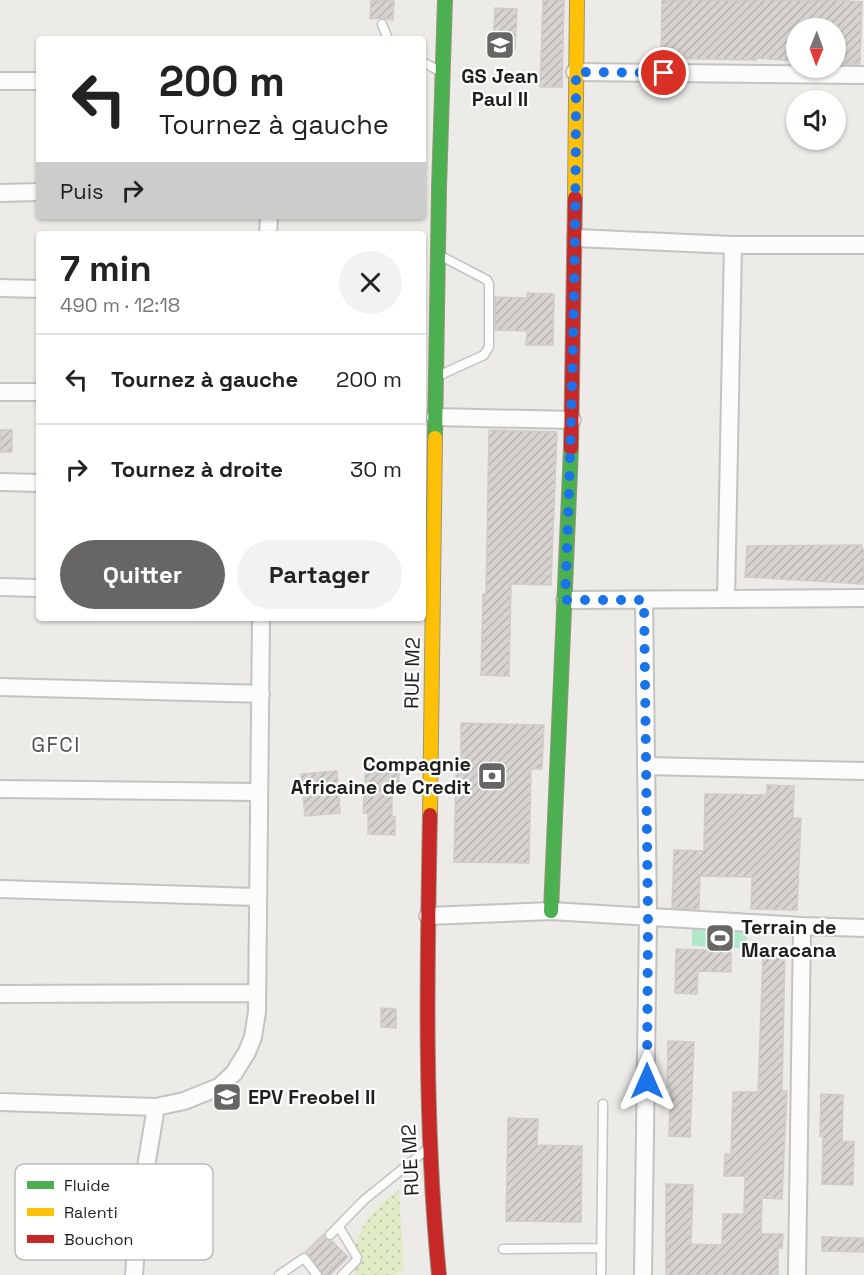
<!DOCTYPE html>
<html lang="fr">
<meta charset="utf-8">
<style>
body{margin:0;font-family:"Space Grotesk",sans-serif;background:#f2f2f2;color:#222;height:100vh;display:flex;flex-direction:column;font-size:22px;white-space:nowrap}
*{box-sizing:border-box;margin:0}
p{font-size:20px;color:#767676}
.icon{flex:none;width:33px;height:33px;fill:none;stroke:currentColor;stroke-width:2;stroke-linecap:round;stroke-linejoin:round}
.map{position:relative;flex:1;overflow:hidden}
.sheet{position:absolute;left:36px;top:231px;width:390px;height:390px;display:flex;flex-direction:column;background:#fff;border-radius:6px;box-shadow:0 2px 4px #0004}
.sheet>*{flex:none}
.banner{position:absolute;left:36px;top:36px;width:390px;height:183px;border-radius:6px;box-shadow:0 2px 4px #0004;background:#fff;color:#222;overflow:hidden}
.needle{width:39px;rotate:181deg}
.buttons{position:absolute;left:786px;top:18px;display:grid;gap:12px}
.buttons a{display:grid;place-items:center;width:60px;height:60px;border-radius:50%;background:#fff;box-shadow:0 2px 4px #0004;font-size:30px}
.pin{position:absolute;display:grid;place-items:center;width:51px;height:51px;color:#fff;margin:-26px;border:3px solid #fff;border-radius:50%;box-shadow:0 2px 6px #0007}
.me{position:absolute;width:66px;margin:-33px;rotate:0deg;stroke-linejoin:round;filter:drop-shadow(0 0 4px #0008)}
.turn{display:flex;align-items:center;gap:21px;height:126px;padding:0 24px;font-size:27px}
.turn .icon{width:78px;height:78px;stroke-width:2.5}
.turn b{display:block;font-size:42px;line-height:51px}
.then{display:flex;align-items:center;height:57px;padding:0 24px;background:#0003;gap:12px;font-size:22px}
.round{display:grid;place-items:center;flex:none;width:63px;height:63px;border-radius:32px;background:#f2f2f2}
.overview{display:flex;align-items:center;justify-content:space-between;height:102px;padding:0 24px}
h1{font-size:36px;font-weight:800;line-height:45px}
.primary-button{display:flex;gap:12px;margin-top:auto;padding:12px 24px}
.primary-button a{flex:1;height:69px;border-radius:36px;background:#676665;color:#fff;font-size:24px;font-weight:800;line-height:69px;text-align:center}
.primary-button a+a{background:#f2f2f2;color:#222}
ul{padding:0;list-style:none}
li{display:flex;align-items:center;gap:18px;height:90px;padding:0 24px;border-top:2px solid #e0e0e0}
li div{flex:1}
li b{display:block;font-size:22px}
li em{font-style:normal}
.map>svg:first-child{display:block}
</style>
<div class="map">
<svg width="864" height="1275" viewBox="0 0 864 1275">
<defs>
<pattern id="grass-dots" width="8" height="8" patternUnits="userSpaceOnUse" patternTransform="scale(1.5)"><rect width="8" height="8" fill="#e0ebc6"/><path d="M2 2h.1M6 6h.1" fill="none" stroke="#c0c9aa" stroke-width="1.8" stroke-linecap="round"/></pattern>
<pattern id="building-hatch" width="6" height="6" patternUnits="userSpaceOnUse" patternTransform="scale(1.5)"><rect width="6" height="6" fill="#d6d3d0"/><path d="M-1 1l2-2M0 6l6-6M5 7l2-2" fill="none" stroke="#b7b5b2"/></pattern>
</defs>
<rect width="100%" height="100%" fill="#edebe8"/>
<path fill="url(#grass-dots)" d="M399 1190 404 1271 394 1275H355C349 1236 369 1211 399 1190Z"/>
<path fill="#b2e6c8" d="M692 929 747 931V948L692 946Z"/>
<path fill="url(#building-hatch)" stroke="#d0ccc9" stroke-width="1.5" d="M371 0H394L393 20 382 18 370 19Z
M543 0H564L562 87H540Z
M662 0H836L862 2 860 64H836V28H796V61L757 58 756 60 661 58Z
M495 8 517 9 515 50 493 49Z
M527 293 554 294 553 345H526L527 331 495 330V297L527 298Z
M0 430H12V452H0Z
M489 430 557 432 551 585 511 584 509 676 481 675 483 594H486Z
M861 545 864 552V584L745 577 747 546Z
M461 723 544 725 542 769H531L529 863 454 862 456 774H461Z
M366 764H399V787H392V817H395V835L368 834V813H363Z
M337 771 340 813 305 816 301 774Z
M767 785 794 786 793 818H801L797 910 751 909 752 877 700 876 699 909 672 908 674 850 704 851 705 794 767 795Z
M676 949 731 951V972L698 971 697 994 675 993Z
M763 953 785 954 782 1091H787L782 1199 762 1198 761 1234H783L782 1248H778V1275H666V1184L693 1185 691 1244 722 1245 723 1214H744L745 1176H724L725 1154H731L733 1092H758Z
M381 1008 396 1009V1028L381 1027Z
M668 1041 694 1042 690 1137 669 1136 670 1088H667Z
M821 1094 843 1095 842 1141 854 1142 853 1185 822 1184 823 1136H820Z
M508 1118 538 1119 537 1145 582 1146 581 1222 506 1221Z
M324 1234 326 1240 332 1241 348 1257 330 1275H323L305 1252Z
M822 1237 864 1238V1252L822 1251Z"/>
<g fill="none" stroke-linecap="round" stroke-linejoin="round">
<g stroke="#c4c3c2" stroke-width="11">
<path id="lane" d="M382 24 388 39
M423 62 441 72
M438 376 484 355 489 347V284L487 280 439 255
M339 1227 357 1257 356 1261 342 1275
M330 1235 364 1200 426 1150
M503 1249 601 1248
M279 1275 304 1258 317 1275
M601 1275 603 1104"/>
</g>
<g stroke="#c4c3c2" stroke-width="20">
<path id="street" d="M575 72 864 75
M0 81H39
M0 193 39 192
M268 234 269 216
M576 238 733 245H864
M0 288 39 289
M0 392H39
M435 417 572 420
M0 482 39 483
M0 587 39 588
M726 599 733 245
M565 600 864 598
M0 687 261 694
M646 766 864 771
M0 789 259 792
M0 889 258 897
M428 916 551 911 802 926 864 928
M0 994 256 993
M0 1102 156 1107 184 1101 219 1087 234 1073 247 1052 253 1037 257 1012 261 618
M134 1275 139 1208 156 1107
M643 1275 648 917 644 600
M797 1275 802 926"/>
</g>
<g stroke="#98967f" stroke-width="16">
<path id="fast" d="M435 438 439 188 445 0
M551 911 571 448"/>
</g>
<g stroke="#98967f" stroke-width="16">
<path id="slow" d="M575 198 577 0
M430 815 435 438"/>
</g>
<g stroke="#98967f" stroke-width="16">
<path id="jam" d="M571 448 575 198
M430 815C427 969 424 1122 439 1275"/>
</g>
<use href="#lane" stroke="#fcfcfc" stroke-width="8"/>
<use href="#street" stroke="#fcfcfc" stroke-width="16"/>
<use href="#fast" stroke="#4caf50" stroke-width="14"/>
<use href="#slow" stroke="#ffc107" stroke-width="14"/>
<use href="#jam" stroke="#c62828" stroke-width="14"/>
</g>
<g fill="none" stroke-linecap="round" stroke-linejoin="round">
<path stroke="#1a73e8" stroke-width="10" stroke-dasharray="0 18" d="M647 1081 648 917 644 600H565C572 424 576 248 576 72L664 73"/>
</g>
<defs>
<g id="school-square" transform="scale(1.5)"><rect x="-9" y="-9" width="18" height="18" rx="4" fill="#676665" stroke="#fff"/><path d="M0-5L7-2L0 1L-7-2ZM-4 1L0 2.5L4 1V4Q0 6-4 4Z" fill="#fff"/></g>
<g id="bank-square" transform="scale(1.5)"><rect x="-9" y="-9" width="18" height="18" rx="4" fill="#676665" stroke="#fff"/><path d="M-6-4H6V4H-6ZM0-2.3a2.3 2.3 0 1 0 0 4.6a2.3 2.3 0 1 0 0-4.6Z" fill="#fff"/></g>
<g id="stadium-square" transform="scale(1.5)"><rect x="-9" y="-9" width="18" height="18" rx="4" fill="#676665" stroke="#fff"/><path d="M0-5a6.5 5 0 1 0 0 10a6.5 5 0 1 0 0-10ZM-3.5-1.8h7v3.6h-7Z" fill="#fff"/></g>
</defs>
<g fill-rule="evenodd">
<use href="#school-square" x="500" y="45"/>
<use href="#bank-square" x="492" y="776"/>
<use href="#stadium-square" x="720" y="938"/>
<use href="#school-square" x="227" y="1097"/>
</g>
<g text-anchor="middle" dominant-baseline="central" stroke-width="4.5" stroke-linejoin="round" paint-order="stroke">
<g font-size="20" font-weight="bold" fill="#1f1f1f" stroke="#fff" text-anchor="start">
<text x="500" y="76" text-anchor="middle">GS Jean<tspan x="500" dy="23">Paul II</tspan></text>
<text x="471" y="764" text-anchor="end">Compagnie<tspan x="471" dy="23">Africaine de Credit</tspan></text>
<text x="741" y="927">Terrain de<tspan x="741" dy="23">Maracana</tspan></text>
<text x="248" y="1097">EPV Freobel II</text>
</g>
<g font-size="20" fill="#1f1f1f" stroke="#fff">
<text transform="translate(412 673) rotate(-89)">RUE M2</text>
<text transform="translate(410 1160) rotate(-93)">RUE M2</text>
</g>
<g font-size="21" letter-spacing="1.5" fill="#525252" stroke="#fff">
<text x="56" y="744">GFCI</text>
</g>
</g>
<rect x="15" y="1164" width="198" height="96" rx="9" fill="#fff" stroke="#bcbcbc" stroke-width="1.5"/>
<rect x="27" y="1181" width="27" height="8" fill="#4caf50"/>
<rect x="27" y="1208" width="27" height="8" fill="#ffc107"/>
<rect x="27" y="1235" width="27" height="8" fill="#c62828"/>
<g font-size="16" fill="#1f1f1f">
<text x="64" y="1191">Fluide</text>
<text x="64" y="1218">Ralenti</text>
<text x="64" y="1245">Bouchon</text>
</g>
</svg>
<div class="buttons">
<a><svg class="needle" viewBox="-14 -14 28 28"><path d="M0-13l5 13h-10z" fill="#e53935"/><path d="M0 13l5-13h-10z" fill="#767676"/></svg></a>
<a><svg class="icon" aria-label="sound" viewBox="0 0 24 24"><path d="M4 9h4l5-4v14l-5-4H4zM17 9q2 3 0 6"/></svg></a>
</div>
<div class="pin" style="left:664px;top:73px;background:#d93025"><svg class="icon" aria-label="arrive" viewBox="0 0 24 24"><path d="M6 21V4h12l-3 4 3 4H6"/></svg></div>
<svg class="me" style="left:647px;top:1081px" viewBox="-20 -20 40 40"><path d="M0-17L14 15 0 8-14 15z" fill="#1a73e8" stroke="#fff" stroke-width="4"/></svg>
<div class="banner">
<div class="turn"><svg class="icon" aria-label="left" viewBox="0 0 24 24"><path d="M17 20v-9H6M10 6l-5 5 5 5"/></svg><div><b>200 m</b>Tournez à gauche</div></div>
<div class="then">Puis<svg class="icon" aria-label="right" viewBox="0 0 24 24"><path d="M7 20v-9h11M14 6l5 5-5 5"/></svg></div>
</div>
<section class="sheet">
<div class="overview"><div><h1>7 min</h1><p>490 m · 12:18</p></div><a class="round"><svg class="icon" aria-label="close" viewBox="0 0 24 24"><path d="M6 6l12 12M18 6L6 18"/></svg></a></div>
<ul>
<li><svg class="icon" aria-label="left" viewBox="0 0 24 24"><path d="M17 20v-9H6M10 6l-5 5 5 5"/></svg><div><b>Tournez à gauche</b></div><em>200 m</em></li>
<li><svg class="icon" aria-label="right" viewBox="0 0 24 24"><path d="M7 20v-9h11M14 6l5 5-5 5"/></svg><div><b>Tournez à droite</b></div><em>30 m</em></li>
</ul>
<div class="primary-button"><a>Quitter</a><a>Partager</a></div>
</section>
</div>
